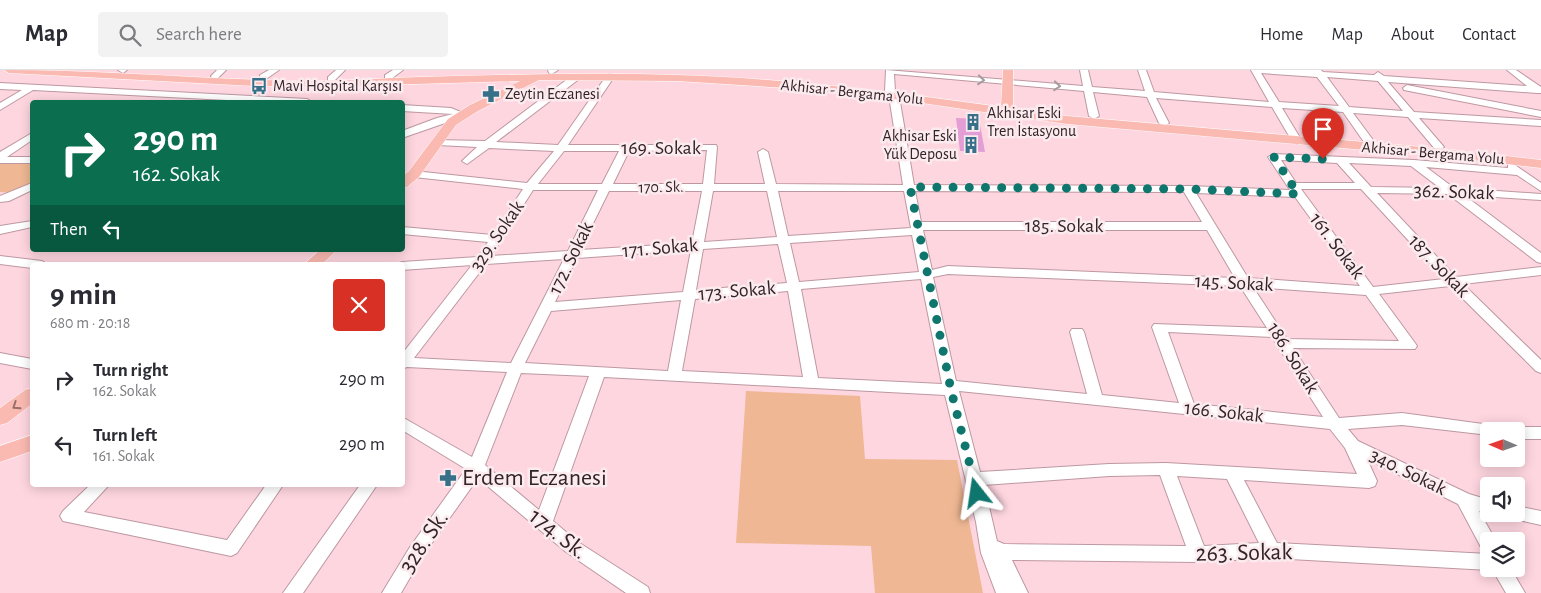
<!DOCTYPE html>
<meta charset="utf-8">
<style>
body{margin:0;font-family:"Alegreya Sans",sans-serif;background:#f2f2f3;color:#2b2b33;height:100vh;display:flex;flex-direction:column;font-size:19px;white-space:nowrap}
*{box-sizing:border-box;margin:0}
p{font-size:16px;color:#7c7c81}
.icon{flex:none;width:28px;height:28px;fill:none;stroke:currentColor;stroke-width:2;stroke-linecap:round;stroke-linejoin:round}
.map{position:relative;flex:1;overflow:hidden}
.details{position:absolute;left:30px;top:192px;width:375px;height:225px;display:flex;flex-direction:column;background:#fff;border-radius:5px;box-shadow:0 2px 12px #0003}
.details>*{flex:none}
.top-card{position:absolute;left:30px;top:30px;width:375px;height:152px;border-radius:5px;box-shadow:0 2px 12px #0003;background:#0b6e4f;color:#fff;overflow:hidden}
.needle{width:32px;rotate:272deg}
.tools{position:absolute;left:1480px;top:352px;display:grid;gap:10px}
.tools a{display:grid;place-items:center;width:45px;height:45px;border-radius:5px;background:#fff;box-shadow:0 2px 12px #0003;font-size:25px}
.pin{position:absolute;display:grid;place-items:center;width:42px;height:42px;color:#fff;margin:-51px -21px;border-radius:50% 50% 50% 0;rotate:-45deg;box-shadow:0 0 5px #0007}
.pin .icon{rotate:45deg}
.me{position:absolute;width:55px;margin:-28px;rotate:345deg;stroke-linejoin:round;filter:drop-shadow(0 0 4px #0008)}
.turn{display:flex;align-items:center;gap:18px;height:105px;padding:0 20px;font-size:22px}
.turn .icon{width:65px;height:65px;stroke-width:2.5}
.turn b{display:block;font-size:35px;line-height:42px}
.then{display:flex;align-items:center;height:48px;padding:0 20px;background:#0003;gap:10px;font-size:19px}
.round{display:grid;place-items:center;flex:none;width:52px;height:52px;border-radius:5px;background:#f2f2f3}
.overview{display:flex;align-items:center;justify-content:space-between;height:85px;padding:0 20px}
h1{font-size:30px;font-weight:700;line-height:38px}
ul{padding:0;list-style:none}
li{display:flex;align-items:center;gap:15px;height:65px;padding:0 20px}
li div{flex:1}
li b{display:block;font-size:19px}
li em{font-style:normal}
header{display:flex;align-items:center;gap:30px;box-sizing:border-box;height:70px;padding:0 25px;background:#fff;border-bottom:1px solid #e1e1e2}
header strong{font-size:24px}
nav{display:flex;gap:28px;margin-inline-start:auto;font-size:18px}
.search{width:350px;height:45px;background:#f2f2f3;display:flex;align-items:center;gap:12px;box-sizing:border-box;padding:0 18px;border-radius:5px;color:#7c7c81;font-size:19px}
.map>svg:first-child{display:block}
</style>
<header>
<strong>Map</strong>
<div class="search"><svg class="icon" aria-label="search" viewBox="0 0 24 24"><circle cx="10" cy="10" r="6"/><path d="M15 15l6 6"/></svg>Search here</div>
<nav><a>Home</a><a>Map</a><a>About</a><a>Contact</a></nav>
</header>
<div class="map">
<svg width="1541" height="523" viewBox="0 0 1541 523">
<rect width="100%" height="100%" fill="#fed6e0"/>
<path fill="#efb793" d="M2 93H32V113L13 123 0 122V94Z
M746 321 860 326 865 389 957 390 983 523H875L871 476 736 473Z"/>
<path fill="#e39ed5" d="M956 48 979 49 985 82 960 81Z"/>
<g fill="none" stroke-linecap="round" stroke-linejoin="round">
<g stroke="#bd98a1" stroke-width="2">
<path id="minor" d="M118 0H127L123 3Z
M217 0H226L218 8H212L211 6Z
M269 0H279L266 9H260V5Z
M336 0H345L334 11H328V7Z
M393 0H403L391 9H385V5Z
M548 0H558L552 4 549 3Z
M886 0 1083 16 1080 0H1088L1092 17 1145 21 1138 0H1146L1154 22 1269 32 1251 0H1321L1323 2 1374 5 1378 2 1384 6 1527 16 1507 0H1516L1541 17V23H1537L1388 12 1414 42 1541 50V56L1419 48 1444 77 1439 80 1435 79 1408 47 1353 43 1373 70 1368 73 1364 72 1343 42 1282 38 1302 71 1297 74 1292 71 1272 37 1156 28 1169 53 1164 56 1159 53 1147 27 1093 22 1099 46 1094 49 1089 46 1084 21 894 4 895 21 899 26 914 115 1188 116 1290 120 1268 87 1273 84 1414 90 1508 98V94L1512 93 1541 113V121L1517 105 1426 97 1454 118 1541 124V130L1464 125 1541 183V193L1537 192 1448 124 1377 123 1456 207 1541 197V205L1463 214 1541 290V303L1536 301 1450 216 1379 224 1415 273 1417 276 1415 279 1293 278 1339 348 1402 343 1505 357 1507 361H1489V365L1402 355 1348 359 1358 371 1469 424 1489 430V444L1479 441 1496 471H1489V483L1483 481 1458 434 1367 389 1377 411 1375 416 1369 418 1244 410 1277 473 1489 484V499H1511L1525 523H1506L1492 499 1489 500 1272 488 1198 492 1012 490 1028 523H996L981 483 976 452 945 325 604 307 553 451 578 472 648 517 650 523H626L566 482 478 408 422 487 401 523H382L410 477 466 399 402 360V347L472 387 507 302 407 297 402 299V284L472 195 402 200V195H396L402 192 478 187 488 172 402 164V157L493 165 523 119 414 107 409 104 414 101 527 113 554 81 489 78 467 94 462 91 477 77 438 75 433 72 434 70 485 71 573 5H579V9L496 72 558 75 607 5 610 4 614 7 568 75H716L717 77 714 114H765L758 82 763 79 768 82 776 114 903 115 889 26 885 21ZM1261 3 1317 7 1339 36 1279 32ZM1327 7 1378 11 1403 41 1349 37ZM707 80 703 114H613L629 81ZM564 81H619L602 114H538ZM1281 90 1337 93 1355 113H1296ZM1349 93 1411 96 1440 118 1371 117ZM1301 119H1361L1444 209 1373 217ZM533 120H598L568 181 491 186ZM609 121H702L692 173 580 180ZM713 121H767L777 167 704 172ZM778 121H904L911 158 788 166ZM915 121 1184 122 1202 152H921ZM1196 123 1295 127 1360 216 1248 208ZM923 160H1207L1235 208 948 196 932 200ZM912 165 919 202 799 212 790 173ZM778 174 787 213 696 220 703 179ZM691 180 683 222 555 232 577 188ZM564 189 511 293 414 288 486 194ZM948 204 1240 216 1267 258 1154 254 1152 257 1179 333 1102 325 1084 262 1082 259H1072L1070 262 1087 324 956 311 933 207ZM921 209 942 314 818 308 801 219ZM1253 217 1366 225 1399 271 1287 269ZM788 221 803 307 682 301 695 229ZM681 230 668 301 525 293 551 241ZM1168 262 1272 267 1323 347 1194 334ZM521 303 589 306 539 440 485 395ZM959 321 1330 359 1345 378 1357 404 1166 393 1109 394 980 402ZM1160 405 1186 476 1004 474 997 471 984 415 1109 406ZM1177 406 1227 409 1259 473 1204 476Z
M0 13 307 29 312 32H264L33 20 0 40V33L22 20 0 19Z
M1407 15 1541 41V47L1404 20 1403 18Z
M402 35 451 38 468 45 402 68V61L437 48 453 44 402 41Z
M32 63V70L7 87H32V93H0V82Z
M32 113V120L9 131 0 132V126Z
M32 151V157L0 164V156Z
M0 186 42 191 48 195H32V198L0 194Z
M0 283 32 289V299L0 293Z
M1516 357H1541V369H1516V361H1509Z
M90 415H109L84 442 227 470 266 415H283L237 483 231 486 63 451 60 446 63 441Z
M360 415H377L303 523H283Z
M1516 436 1541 441V455L1510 448 1508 444H1516Z"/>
</g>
<g stroke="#fff" stroke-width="1">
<path id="major" d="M4 0C106 0 208 10 310 11 346 11 383 8 420 7 506 5 591 2 676 5 785 8 893 22 1001 37L1003 0H1013V39L1067 46 1445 79 1541 90V98L1445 87 1067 54 894 29 786 18 677 11 539 10 478 41 456 55 419 107 407 117 402 118V107L409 101 448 49 470 35 520 11 313 17 254 16 9 3Z
M320 180H337L321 195H303Z
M32 318V334L7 353 0 355V338L25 320Z
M32 365V381L0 392V376Z"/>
</g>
<use href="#minor" fill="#fff" fill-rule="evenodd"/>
<use href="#major" fill="#fabab2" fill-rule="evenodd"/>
</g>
<defs><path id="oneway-chevron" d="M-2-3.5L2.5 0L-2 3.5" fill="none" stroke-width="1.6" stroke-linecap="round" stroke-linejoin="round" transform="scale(1.25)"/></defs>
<g stroke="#a39c9e">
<use href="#oneway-chevron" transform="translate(981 10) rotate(5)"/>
<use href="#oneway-chevron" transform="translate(1057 16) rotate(5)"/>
</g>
<use stroke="#966e6c" href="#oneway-chevron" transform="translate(16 336) rotate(146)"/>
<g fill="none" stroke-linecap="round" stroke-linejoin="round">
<path stroke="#0f766e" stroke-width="9" stroke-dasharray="0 16.2" d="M977 423 951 320 910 117 1188 119 1298 124 1274 87 1323 89"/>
</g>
<defs>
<g id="bus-bare" transform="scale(1.35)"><path d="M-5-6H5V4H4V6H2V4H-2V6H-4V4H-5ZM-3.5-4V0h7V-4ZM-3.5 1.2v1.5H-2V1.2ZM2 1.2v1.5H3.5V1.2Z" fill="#367189" stroke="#fbebef" stroke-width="2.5" paint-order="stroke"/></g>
<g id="pharmacy-bare" transform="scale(1.35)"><path d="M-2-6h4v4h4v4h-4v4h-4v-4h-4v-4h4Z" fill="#367189" stroke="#fbebef" stroke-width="2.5" paint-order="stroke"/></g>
<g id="building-bare" transform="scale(1.35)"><path d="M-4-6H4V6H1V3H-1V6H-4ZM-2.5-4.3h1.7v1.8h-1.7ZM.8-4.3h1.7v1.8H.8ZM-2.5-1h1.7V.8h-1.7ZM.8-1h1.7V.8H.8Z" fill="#367189" stroke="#fbebef" stroke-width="2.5" paint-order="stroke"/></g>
</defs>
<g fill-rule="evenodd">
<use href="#bus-bare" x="259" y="16"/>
<use href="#pharmacy-bare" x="491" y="24"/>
<use href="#building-bare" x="973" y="52"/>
<use href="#building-bare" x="971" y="75"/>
<use href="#pharmacy-bare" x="448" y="408"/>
</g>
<g text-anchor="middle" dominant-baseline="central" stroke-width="5" stroke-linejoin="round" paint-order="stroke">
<g font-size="16" fill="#322327" stroke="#fbebef" text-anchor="start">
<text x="273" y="16">Mavi Hospital Karşısı</text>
<text x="505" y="24">Zeytin Eczanesi</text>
<text x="987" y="43">Akhisar Eski<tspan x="987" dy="18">Tren İstasyonu</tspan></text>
<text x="957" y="66" text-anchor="end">Akhisar Eski<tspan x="957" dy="18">Yük Deposu</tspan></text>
</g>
<g font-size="16" fill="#322327" stroke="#fbebef">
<text transform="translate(852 22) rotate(6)">Akhisar - Bergama Yolu</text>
<text transform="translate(1433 83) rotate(5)">Akhisar - Bergama Yolu</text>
<text transform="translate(661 117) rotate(-1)">170. Sk.</text>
</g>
<g font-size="20" fill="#322327" stroke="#fbebef">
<text x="661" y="78">169. Sokak</text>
<text transform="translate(1454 122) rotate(2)">362. Sokak</text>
<text x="1064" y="156">185. Sokak</text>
<text transform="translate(497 166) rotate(-56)">329. Sokak</text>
<text transform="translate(1337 176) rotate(53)">161. Sokak</text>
<text transform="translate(660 178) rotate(-5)">171. Sokak</text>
<text transform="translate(571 188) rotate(-64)">172. Sokak</text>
<text transform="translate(1439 196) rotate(46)">187. Sokak</text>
<text transform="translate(1234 213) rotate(3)">145. Sokak</text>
<text transform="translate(737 221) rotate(-5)">173. Sokak</text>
<text transform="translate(1293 288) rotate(58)">186. Sokak</text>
<text transform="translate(1224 342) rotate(6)">166. Sokak</text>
<text transform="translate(1408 402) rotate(26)">340. Sokak</text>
</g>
<g font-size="24" fill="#322327" stroke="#fbebef" text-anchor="start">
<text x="462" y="408">Erdem Eczanesi</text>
</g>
<g font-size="24" fill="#322327" stroke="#fbebef">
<text transform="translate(558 464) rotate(38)">174. Sk.</text>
<text transform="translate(424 472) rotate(-56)">328. Sk.</text>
<text transform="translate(1244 483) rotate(-1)">263. Sokak</text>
</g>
</g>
</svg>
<div class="tools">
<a><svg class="needle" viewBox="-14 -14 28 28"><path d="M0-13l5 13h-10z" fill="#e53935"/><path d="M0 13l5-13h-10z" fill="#7c7c81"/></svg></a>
<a><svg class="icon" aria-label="sound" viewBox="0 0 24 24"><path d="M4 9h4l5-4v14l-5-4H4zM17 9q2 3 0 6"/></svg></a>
<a><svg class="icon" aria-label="layers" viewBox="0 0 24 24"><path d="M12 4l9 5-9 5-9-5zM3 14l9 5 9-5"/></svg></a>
</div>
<div class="pin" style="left:1323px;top:89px;background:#d93025"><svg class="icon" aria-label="arrive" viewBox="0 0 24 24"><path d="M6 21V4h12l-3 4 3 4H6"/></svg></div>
<svg class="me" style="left:977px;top:423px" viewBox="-20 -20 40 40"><path d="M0-17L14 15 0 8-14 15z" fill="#0f766e" stroke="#fff" stroke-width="4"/></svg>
<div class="top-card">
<div class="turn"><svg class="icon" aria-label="right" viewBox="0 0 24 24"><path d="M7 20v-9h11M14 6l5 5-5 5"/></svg><div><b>290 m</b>162. Sokak</div></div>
<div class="then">Then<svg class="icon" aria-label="left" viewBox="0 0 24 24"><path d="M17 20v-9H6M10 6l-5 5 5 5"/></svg></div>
</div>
<section class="details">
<div class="overview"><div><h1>9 min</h1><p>680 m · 20:18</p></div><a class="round" style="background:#d93025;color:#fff"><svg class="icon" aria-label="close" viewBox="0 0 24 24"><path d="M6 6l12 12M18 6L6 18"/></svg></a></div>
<ul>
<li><svg class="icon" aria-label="right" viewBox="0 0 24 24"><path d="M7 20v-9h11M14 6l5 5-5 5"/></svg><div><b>Turn right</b><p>162. Sokak</p></div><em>290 m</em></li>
<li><svg class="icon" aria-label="left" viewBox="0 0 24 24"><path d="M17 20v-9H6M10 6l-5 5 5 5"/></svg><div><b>Turn left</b><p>161. Sokak</p></div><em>290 m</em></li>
</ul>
</section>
</div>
